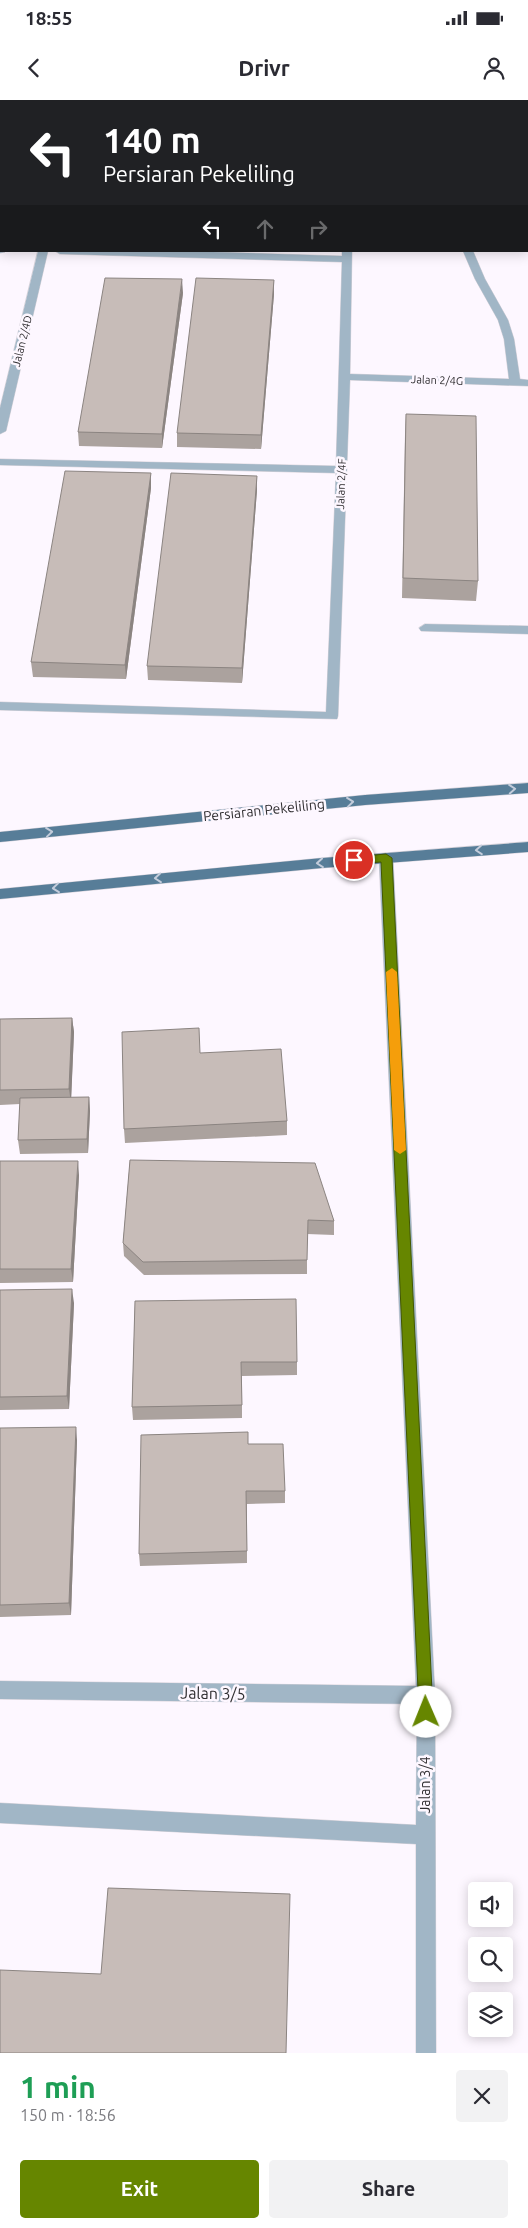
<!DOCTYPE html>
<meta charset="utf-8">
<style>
body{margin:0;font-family:Ubuntu,sans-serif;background:#f2f2f3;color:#2b2b33;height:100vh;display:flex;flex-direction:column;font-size:19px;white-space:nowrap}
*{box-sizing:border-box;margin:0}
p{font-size:16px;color:#7c7c81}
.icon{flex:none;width:28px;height:28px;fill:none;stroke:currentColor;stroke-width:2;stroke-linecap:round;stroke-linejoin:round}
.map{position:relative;height:1953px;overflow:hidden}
.panel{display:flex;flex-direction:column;background:#fff;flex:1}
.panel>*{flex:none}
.hud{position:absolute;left:0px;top:0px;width:529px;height:152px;box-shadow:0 2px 12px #0003;background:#202124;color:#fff;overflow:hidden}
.tools{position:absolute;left:468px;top:1782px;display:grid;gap:10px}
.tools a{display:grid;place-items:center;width:45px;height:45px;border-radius:5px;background:#fff;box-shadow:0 2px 12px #0003;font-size:25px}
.pin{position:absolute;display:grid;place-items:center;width:42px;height:42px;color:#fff;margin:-21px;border:2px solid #fff;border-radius:50%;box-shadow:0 1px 5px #0007}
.me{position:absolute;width:55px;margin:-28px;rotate:359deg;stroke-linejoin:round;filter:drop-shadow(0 0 4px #0008)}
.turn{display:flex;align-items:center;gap:18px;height:105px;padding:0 20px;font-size:22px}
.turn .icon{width:65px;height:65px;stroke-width:2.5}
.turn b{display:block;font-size:35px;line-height:42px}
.lanes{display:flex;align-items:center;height:48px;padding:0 20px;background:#0003;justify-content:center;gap:25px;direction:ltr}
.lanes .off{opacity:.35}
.round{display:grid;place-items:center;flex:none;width:52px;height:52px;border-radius:5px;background:#f2f2f3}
.overview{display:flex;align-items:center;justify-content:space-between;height:85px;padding:0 20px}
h1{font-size:30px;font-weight:600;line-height:38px;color:#1e9e55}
.button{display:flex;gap:10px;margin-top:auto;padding:10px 20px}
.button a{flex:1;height:58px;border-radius:5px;background:#668600;color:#fff;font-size:20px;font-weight:600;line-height:58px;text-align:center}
.button a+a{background:#f2f2f3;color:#2b2b33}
.status{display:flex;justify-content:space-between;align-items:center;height:35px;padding:0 25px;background:#fff;direction:ltr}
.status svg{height:14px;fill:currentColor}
header{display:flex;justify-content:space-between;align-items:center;height:65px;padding:0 20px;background:#fff;font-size:22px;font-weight:600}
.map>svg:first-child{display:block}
</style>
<div class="status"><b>18:55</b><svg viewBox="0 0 49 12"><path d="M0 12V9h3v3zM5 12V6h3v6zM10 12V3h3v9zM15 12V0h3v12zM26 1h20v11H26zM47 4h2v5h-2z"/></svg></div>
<header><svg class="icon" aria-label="back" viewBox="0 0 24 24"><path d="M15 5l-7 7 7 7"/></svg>Drivr<svg class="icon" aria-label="person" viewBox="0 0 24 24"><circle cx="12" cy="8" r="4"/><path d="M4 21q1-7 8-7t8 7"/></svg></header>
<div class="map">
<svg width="528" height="1953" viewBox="0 0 528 1953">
<rect width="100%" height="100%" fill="#fdf7ff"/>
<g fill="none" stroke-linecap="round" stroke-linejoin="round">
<g stroke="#d8d3da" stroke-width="1">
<path id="minor" d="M276 0H286L287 1H277Z
M0 147 1 151 5 152 0 153Z
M38 151H48L6 331 0 334V308Z
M55 151H179L342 156V151H352L350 274 509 279 504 239 498 220 475 179 463 151H473L485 179 508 220 514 239 520 279 528 280V286L350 280 338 616 337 619 0 610V602L326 612 336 373 0 365V359L336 366 342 162 60 154Z
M425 524 528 526V534L421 531 419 528Z
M386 753 391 755 393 758 435 1595 436 1953H416V1744L0 1723V1703L416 1725 417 1604 0 1599V1581L416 1586 379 758 381 755Z"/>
</g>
<g stroke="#d8d3da" stroke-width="1">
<path id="major" d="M528 683V693L365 705 0 742V732L365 695Z
M528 742V752L322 768 0 799V789L322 758Z"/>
</g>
<use href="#minor" fill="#a1b6c6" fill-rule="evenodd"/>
<use href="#major" fill="#577d98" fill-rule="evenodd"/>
</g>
<path fill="#aba29e" d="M0 0H40V1H1V118H0Z
M274 180V194L261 349 177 347V333Z
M183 193 162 348 79 346 78 332Z
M406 314 478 481 476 501 402 498 405 334Z
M151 373V388L126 579 33 577 31 562Z
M257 376V390L242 583 148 580 147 566Z
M72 918 74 932 71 998 89 997 90 1011 88 1053 20 1054 18 1040 20 1004 0 1005V919Z
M200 953 287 1021V1035L125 1043 124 1029Z
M130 1060 334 1121V1135L307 1134V1174L144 1175 124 1156 123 1143Z
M0 1061 79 1075 73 1182 0 1183Z
M0 1190 74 1203 69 1309 0 1310Z
M135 1201 297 1262V1275L242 1276V1318L133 1320 132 1307Z
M0 1328 77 1340 71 1515 0 1517Z
M248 1344 285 1391V1403L247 1404V1463L140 1466 139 1454Z"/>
<path fill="#8b8481" d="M182 179 183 193 162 348V334Z
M274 180V194L261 349V335Z
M151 373V388L126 579 125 565Z
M257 376V390L242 583V568Z
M72 918 74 932 71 1003 69 989Z
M89 997 90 1011 88 1053 87 1039Z
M78 1061 79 1075 73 1182 71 1169Z
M72 1189 74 1203 69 1309 67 1296Z
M76 1327 77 1340 71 1515 69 1503Z"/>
<path fill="#c7bcb8" stroke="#8b8481" d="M0 0H36V1H1V105H0Z
M105 178 182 179 162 334 78 332Z
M196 178 274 180 261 335 177 333Z
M406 314 476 316 478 481 403 478Z
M65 371 151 373 125 565 31 562Z
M171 373 257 376 242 568 147 566Z
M72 918 69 989 0 990V919Z
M199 928 200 953 281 949 287 1021 124 1029 122 932Z
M89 997 87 1039 18 1040 20 998Z
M130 1060 315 1063 334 1121 308 1120 307 1160 143 1162 123 1143Z
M0 1061H78L71 1169H0Z
M72 1189 67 1296 0 1297V1190Z
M296 1199 297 1262H241L242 1305 132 1307 135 1201Z
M76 1327 69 1503 0 1505V1328Z
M248 1332V1344H283L285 1391H246L247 1451 139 1454 141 1335Z
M108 1788 290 1794 286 1953H0V1870L101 1874Z"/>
<defs><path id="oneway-chevron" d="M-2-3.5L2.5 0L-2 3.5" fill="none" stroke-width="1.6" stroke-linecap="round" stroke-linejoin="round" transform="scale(1.25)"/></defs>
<g stroke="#c3ccdb">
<use href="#oneway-chevron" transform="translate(512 689) rotate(-4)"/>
<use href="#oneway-chevron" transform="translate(350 702) rotate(-6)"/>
<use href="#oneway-chevron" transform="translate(49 732) rotate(-6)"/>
<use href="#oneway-chevron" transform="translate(479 750) rotate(176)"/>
<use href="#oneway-chevron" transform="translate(320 763) rotate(175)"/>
<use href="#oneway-chevron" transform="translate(158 778) rotate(175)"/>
<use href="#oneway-chevron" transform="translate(56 788) rotate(174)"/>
</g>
<path fill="#668600" stroke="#425700" d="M386 754 392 758 433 1612 431 1617 426 1619 421 1617 419 1612 381 762 354 764 349 760 354 757Z"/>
<path fill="#f59e0b" d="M392 868 397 872 406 1050 400 1054 394 1050 386 872Z"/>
<g text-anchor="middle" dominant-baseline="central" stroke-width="5" stroke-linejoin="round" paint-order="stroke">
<g font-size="11" fill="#302e31" stroke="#fdf7ff">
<text transform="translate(22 241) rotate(-76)">Jalan 2/4D</text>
<text transform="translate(437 280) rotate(2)">Jalan 2/4G</text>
<text transform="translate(341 384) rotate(-88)">Jalan 2/4F</text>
</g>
<g font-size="14" fill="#302e31" stroke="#fdf7ff">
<text transform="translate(264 710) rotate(-6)">Persiaran Pekeliling</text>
<text transform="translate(425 1685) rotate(-90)">Jalan 3/4</text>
</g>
<g font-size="16" fill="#302e31" stroke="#fdf7ff">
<text transform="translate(213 1593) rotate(1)">Jalan 3/5</text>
</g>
</g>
</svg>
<div class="tools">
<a><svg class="icon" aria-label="sound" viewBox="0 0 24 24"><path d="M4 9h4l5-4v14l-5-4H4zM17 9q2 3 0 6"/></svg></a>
<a><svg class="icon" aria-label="search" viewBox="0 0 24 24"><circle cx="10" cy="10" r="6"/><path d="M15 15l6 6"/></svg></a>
<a><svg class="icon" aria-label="layers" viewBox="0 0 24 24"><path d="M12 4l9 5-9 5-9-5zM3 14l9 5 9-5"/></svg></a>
</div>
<div class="pin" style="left:354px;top:760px;background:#d93025"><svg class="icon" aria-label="arrive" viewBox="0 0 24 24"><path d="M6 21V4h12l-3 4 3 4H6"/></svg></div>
<svg class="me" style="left:426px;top:1612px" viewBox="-20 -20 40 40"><circle r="19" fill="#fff"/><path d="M0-13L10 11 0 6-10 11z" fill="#668600"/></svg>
<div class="hud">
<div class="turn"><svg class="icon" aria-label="left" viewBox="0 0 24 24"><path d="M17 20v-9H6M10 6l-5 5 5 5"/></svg><div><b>140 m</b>Persiaran Pekeliling</div></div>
<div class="lanes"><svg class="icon" aria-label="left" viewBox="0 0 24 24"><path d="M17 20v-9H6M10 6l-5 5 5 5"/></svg><svg class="icon off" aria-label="ahead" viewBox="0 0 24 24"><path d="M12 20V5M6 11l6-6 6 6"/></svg><svg class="icon off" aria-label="right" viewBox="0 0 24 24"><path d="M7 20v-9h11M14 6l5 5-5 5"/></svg></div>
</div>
</div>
<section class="panel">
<div class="overview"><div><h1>1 min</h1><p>150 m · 18:56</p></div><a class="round"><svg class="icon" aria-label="close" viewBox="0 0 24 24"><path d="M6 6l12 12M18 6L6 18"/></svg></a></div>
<div class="button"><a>Exit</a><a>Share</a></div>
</section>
